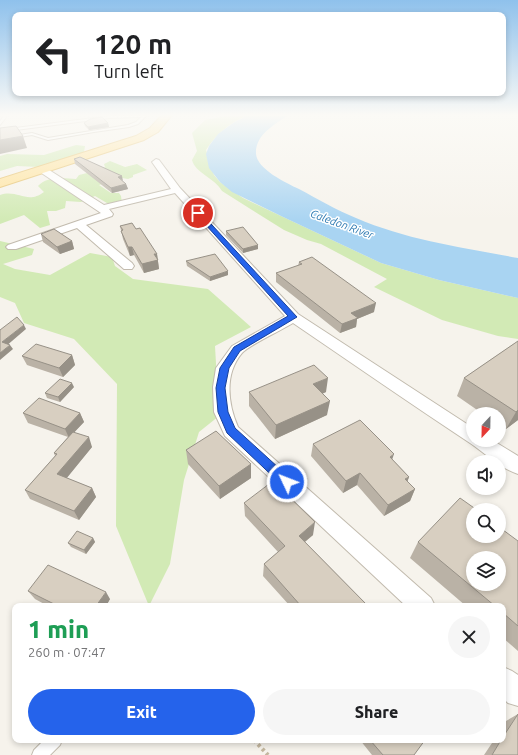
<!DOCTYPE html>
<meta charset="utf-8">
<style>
body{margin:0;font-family:Ubuntu,sans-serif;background:#f6f6f6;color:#202124;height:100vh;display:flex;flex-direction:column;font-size:15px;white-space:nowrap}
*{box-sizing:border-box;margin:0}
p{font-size:13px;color:#757577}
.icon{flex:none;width:22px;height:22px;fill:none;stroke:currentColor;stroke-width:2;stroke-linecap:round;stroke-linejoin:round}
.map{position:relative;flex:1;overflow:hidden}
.drawer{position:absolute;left:12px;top:603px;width:494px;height:140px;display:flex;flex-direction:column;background:#fff;border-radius:8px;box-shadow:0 2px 6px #0003}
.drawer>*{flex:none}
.guide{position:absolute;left:12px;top:12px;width:494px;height:84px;border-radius:8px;box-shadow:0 2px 6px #0003;background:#fff;color:#202124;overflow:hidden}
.needle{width:26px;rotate:202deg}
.controls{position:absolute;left:466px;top:407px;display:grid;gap:8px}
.controls a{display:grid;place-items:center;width:40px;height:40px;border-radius:50%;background:#fff;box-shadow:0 2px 6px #0003;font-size:20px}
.pin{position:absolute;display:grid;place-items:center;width:34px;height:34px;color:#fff;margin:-17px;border:2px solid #fff;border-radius:50%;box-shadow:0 1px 4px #0007}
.me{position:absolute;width:44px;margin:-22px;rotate:313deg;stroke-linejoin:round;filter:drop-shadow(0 0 3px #0008)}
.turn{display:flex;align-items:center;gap:14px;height:84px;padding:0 16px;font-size:18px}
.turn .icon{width:52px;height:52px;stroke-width:2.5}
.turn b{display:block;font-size:28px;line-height:34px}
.round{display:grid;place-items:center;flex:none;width:42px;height:42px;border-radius:21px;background:#f6f6f6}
.headline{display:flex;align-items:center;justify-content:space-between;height:68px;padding:0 16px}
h1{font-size:24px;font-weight:800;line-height:30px;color:#1e9e55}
.action{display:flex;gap:8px;margin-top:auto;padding:8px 16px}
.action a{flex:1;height:46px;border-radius:24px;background:#2563eb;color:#fff;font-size:16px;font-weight:800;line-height:46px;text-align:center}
.action a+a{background:#f6f6f6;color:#202124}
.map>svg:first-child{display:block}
</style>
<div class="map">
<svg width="518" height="755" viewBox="0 0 518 755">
<rect width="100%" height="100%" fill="#f6f3ec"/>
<path fill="#d2eab5" d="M226 116H246C230 123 216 134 206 150L214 175 220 182 243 198 281 216 381 263 439 280 518 298V339L498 336 442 320 374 287 387 279 321 244 307 240 284 230 222 191C215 178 195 173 192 160L197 151 192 133 205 120Z
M76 145 85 146 84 152 39 167 17 166 0 171V156L7 154 44 155Z
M110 161 125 167 137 164 147 170 133 175V177L128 179 122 178 99 185 111 193H119L121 196 122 203 112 206 95 196 81 202 66 201 65 208 56 211H47L50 225 40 228 24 215 0 224V195C18 189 27 205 44 192L38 186C46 176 64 178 76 179L79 175 103 169 105 167 104 164Z
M0 241 34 249 32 255 3 264 15 269 50 275 90 253 112 257 115 266 133 279 208 289 251 327 215 346 219 416 199 432 184 480 170 564 149 606 116 526 117 384 74 339 24 323 15 303 0 297Z"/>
<path fill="#a9d4f2" d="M246 116H287C274 125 255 135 256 154 257 169 286 183 299 189 318 199 336 210 356 218 407 240 464 248 518 258V298L439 280 381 263 281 216 232 192 220 182 209 168 206 154 209 146 218 134 233 123Z"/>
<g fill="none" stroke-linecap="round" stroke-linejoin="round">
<g stroke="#c2bbae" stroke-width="2">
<path id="service" d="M4 116H7L0 125V121Z
M109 116H146L138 124 129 127 94 132 48 140 32 135 0 140V138L32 133 48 138 128 125 136 122 141 117 109 118 0 132V130Z
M44 740H62L60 745 50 755H32L34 750Z"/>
</g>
<g stroke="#c2bbae" stroke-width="2">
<path id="minor" d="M156 159 159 160 180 188 298 314 473 428V440H492L518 456V474C500 468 486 454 470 443 411 404 352 363 293 323 282 330 249 345 242 353 224 374 228 404 238 427L431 598 435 606H406L225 436 214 412 213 387 216 368 232 346 285 316 175 193 109 209 113 214 112 216 86 225 132 263 134 266 132 269H124L77 228 16 249H8L6 247 8 245 101 213 40 172 39 170 40 168H46L104 205 171 189 152 162Z
M503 667 512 671 518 675V706L508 703 503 698Z"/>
</g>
<g stroke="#e6c16a" stroke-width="2">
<path id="primary" d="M161 116H171L158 132 144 140 0 187V179L136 136 150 128Z"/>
</g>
<path stroke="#c4b79f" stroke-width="4" stroke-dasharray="3 3" stroke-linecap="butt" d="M254 740 268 755"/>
<use href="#service" fill="#fff" fill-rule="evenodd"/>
<use href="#minor" fill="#fff" fill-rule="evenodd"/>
<use href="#primary" fill="#ffe39c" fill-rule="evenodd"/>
</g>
<path fill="#bab2a6" d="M84 123H108L109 127 89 130 85 126Z
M74 159 123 182 126 184 128 189 112 193 75 164Z
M120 226 136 229 157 254 159 269 144 273 134 255 130 256 123 239Z
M226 231 258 249 243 253 226 235Z
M41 234 72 241 74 249 60 254 43 242Z
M186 261 228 275 210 281 187 266Z
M299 262 374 312 357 319 356 327 340 333 276 282V273L298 266Z
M518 341V420L506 429 499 425V414H483L457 396 464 378Z
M72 355 75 365 63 377 27 365 22 356Z
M74 387 60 402 47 398 45 393Z
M249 392H326L322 394 327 415 275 439 249 406Z
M23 413H80L84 422 74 432 92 447 66 478 92 488 96 497 79 520 30 499 25 490 55 456 54 453 68 437 28 423Z
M313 444 392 459 409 477 407 482 415 489 410 501 384 516 357 485 343 493 311 456Z
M186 450 251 464V478L220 499 188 464Z
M244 503 313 535 305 542 368 606H290L263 576 264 564 278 552 245 516Z
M93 538 95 542 86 554 71 547 68 543Z
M518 541V651L503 638V606H466L410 558 418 542Z
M28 591 110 599 106 606H48L35 599Z
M518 714V755H484L494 740H503V726L506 721Z
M360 740H425L414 755H372Z"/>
<path fill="#979187" d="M108 123 109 127 89 130 88 127Z
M23 136 27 148 0 154V140Z
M122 176 123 181 118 177Z
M126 184 128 189 112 193 111 188Z
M72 241 74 249 60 254 57 247Z
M258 245V249L243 253V249Z
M128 247H132L134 255 130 256Z
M154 254H157L159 269 144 273 142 264Z
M228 271V275L210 281V277Z
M376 303 374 312 357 319 356 327 340 333 342 324 351 313Z
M24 325 26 329 5 347 2 342Z
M10 345 13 349 0 360V353Z
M72 355 75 365 63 377 59 368Z
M328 378 326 392 312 398 313 384Z
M72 383 74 387 60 402 58 397Z
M330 401 327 415 275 439 276 425Z
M518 410V420L506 429 516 412Z
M80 413 84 422 69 438 65 429Z
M89 437 92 447 62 484 57 474Z
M394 454 390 466V457Z
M251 464V478L220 499 219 486Z
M360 473 357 485 343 493 346 481Z
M409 477 405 488V479Z
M92 488 96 497 79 520 74 511Z
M415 489 410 501 384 516 388 505Z
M315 522 313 535 297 548 299 536Z
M93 538 95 542 86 554 84 550Z
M106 592 110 599 106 606H96Z"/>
<path fill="#d8cfc1" stroke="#979187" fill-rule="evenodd" d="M102 117 108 123 88 127 84 123 90 119Z
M16 126 23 136 0 140V128Z
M80 157 122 176 118 177 126 184 111 188 74 159Z
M132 223 136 229 140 228 157 254H154L158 260 142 264 132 247H128L121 231 123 230 120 226Z
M243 227 258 245 243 249 226 231Z
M54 229 72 241 57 247 41 234Z
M215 254 228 271 210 277 186 261Z
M312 257 376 303 351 313 358 318 342 324 276 273 302 264 299 262Z
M17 317 24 325 2 342 10 345 0 353V330Z
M518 341V410L516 412 464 378Z
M36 344 72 355 59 368 22 356Z
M314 365 328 378 313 384 330 401 276 425 249 392Z
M60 379 72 383 58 397 45 393Z
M39 398 80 413 65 429 23 413Z
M360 420 394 454 390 457 409 477 405 479 415 489 388 505 360 473 346 481 313 444Z
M216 431 251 464 219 486 186 450Z
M73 432 89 437 57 474 92 488 74 511 25 490 57 454 54 453Z
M273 481 315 522 299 536 368 606H301L264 564 285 546 244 503Z
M460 498 477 510H473V536H499V527L518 541V626L503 613V606H495L418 542ZM473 558H499V584H473Z
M77 531 93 538 84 550 68 543Z
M48 565 106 592 96 606H58L28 591Z
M518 714V755H492L501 740H503V737Z
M370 740H425L414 755H383Z"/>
<linearGradient id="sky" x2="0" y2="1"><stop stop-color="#8fc1ec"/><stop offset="0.52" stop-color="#fbfaf6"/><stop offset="1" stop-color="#fbfaf6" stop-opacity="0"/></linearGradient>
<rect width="518" height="221" fill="url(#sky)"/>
<path fill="#2563eb" stroke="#184099" d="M196 212H200L297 317 240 351 229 368 225 388 228 412 235 428 291 479 293 482 291 486 287 487 283 486 227 433 218 412 216 388 220 368 234 347 288 316 196 214Z"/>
<g text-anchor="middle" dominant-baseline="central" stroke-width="3" stroke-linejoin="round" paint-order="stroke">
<g font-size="11" font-style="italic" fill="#2e7ab2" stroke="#fff">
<text transform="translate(342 224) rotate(20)">Caledon River</text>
</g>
</g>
</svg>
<div class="controls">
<a><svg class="needle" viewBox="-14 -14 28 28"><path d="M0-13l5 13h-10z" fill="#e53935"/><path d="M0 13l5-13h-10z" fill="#757577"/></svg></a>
<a><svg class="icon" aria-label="sound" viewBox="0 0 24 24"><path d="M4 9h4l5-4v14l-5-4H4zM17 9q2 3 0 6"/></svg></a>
<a><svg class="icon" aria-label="search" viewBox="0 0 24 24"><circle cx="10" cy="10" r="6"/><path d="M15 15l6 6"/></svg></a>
<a><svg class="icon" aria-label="layers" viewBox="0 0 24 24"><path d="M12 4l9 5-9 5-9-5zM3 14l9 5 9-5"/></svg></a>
</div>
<div class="pin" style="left:198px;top:213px;background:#d93025"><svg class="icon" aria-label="arrive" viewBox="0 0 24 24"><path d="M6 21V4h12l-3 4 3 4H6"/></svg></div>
<svg class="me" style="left:287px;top:482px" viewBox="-20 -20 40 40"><circle r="17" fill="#2563eb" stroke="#fff" stroke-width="3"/><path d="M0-11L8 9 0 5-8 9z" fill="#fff"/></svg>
<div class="guide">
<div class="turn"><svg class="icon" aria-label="left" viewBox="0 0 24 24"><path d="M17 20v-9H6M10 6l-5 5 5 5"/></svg><div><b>120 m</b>Turn left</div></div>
</div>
<section class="drawer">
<div class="headline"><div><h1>1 min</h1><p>260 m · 07:47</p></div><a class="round"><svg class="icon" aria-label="close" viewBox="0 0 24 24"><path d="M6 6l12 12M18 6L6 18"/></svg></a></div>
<div class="action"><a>Exit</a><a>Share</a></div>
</section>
</div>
